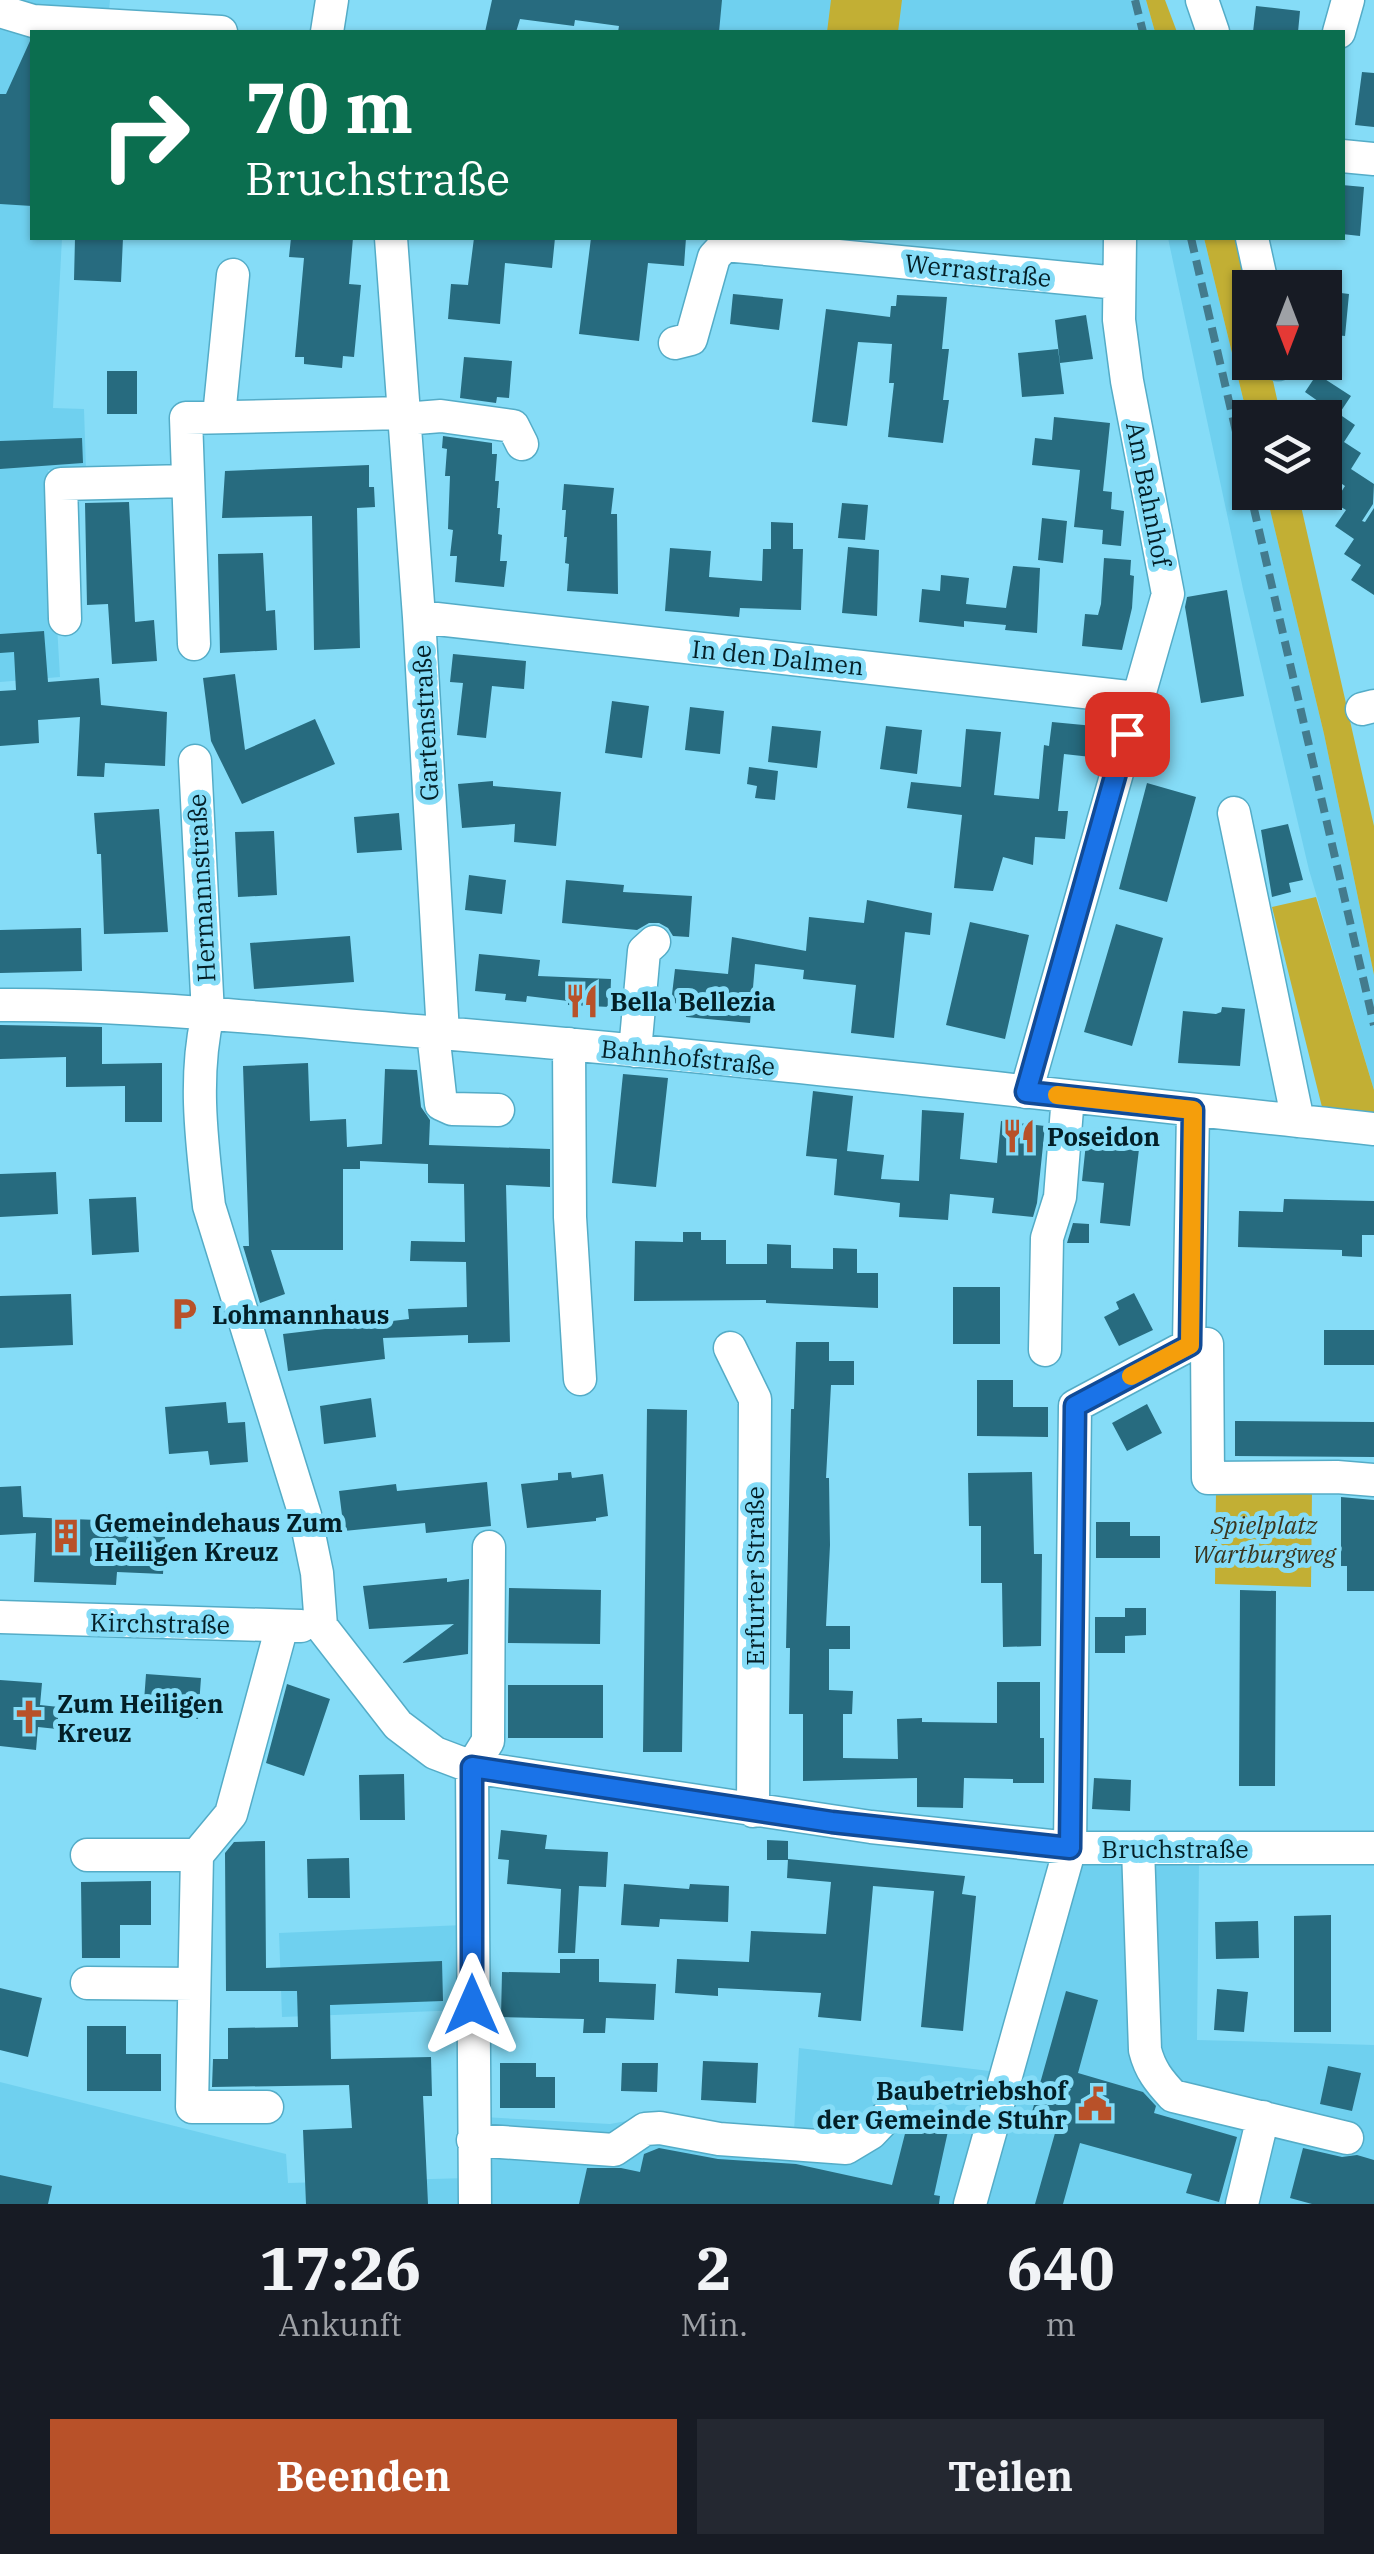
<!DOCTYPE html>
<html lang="de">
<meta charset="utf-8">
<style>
body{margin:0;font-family:"IBM Plex Serif",serif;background:#242831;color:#f1f3f6;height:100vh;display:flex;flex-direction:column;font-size:38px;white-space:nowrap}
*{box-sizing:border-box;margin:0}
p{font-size:32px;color:#9ea1a6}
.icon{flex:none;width:55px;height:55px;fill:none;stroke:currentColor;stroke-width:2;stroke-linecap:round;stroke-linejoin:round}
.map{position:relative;height:2204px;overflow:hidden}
.side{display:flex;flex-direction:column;background:#171b24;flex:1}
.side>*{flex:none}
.hud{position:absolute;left:30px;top:30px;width:1315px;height:210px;border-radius:0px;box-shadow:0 2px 8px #0004;background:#0b6e4f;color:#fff;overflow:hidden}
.needle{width:65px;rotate:180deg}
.controls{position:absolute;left:1232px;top:270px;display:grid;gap:20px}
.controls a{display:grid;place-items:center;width:110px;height:110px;border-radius:0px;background:#171b24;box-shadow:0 2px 8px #0004;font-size:50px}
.pin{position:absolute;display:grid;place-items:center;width:85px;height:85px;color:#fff;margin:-42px;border-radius:20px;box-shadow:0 5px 15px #0006}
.me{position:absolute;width:110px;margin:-55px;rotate:0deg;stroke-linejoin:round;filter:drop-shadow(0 0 8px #0008)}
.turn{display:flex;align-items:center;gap:35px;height:210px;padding:0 50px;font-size:45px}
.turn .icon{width:130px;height:130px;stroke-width:2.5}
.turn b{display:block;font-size:70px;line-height:85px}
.eta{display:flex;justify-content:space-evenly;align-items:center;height:170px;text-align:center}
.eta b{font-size:60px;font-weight:700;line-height:70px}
.primary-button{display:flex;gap:20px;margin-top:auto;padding:20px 50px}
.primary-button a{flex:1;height:115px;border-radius:0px;background:#b85129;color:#fff;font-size:40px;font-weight:700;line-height:115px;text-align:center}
.primary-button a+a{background:#242831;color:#f1f3f6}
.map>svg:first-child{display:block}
</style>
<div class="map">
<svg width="1374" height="2204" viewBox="0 0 1374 2204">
<rect width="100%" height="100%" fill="#85dcf7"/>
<path fill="#6fd0ef" d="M0 0H110L107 32H32V238H62L53 408 84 409 86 470H48L60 677 0 682Z
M670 0H1146L1155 32H668Z
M1168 238H1204L1250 427V492L1266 493 1324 734 1374 975V1090L1309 870 1243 589Z
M1199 1860 1197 2040 1374 2045V2204H0V2082L286 2154 288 2183 467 2178 483 2117 610 2124 654 2116 794 2131 799 2048 998 2072 1057 1861Z
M463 1925 464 2010 282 2017 279 1933Z"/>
<path fill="#c2af34" d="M831 0H902L898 32H827Z
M1146 0H1165L1177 32H1155Z
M1204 238H1241L1250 288V362L1269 363 1281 417 1250 418V427Z
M1266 493H1298L1374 826V975L1324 734Z
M1316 897 1374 1090V1113L1322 1107 1272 907Z
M1216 1490 1312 1491 1311 1587 1215 1584Z"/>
<path fill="#276b7f" d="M492 0H722L719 32H618L619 26 575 20 574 26 520 19 516 32H485Z
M1256 6 1300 11 1298 32H1253Z
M30 41H32V206L0 204V94H6Z
M1362 72 1374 73V127L1355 125Z
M1342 185 1364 187 1360 236 1342 234Z
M75 238H123L121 282 74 280Z
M291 238H353L349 284 361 285 354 357 343 356 342 368 304 364V357H295L304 258 289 257Z
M474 238H555L552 268 505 263 500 324 448 319 451 284 468 285Z
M591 238H686L684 266 648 263 639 341 579 334Z
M1325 291 1349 294 1345 336 1325 334Z
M733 294 783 299 779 330 730 324Z
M897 295 947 297 942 349H949L943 400H949L943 443 888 437 894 383H889L892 344 858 342 847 426 812 422 826 309 890 317 891 306H896Z
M1086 315 1093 359 1060 363 1055 320Z
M1058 349 1064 394 1022 397 1018 353Z
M464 357 512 361 509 398 497 397 496 403 460 398Z
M107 371H137V414H107Z
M1317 374 1351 396 1339 414 1355 425 1344 442 1361 453 1351 469 1374 484 1373 504 1356 492 1373 504 1362 521 1365 522 1374 508V595L1351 580 1361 565 1344 554 1354 539 1335 526 1346 510 1334 503 1345 486 1326 473 1335 458 1325 472V406L1305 392Z
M1054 417 1110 423 1103 491 1112 492 1111 509 1124 511 1121 546 1102 544 1103 530 1074 527 1080 470 1032 465 1035 438 1052 440Z
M443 436 492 443V454H497L495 481H499L497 508H500L498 534 502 535 500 561H507L504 587 455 582 457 556H450L453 530 448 529 450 476H445L447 449 442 448Z
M82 438 83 463 0 469V441Z
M369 465V487H374L375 507 357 508 360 648 314 650 312 516 222 518 225 471Z
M564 484 614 488 611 514H617L618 594 567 591 569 564 565 563 567 537H564L566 510H562Z
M129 502 135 622 154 620 157 661 112 664 108 604 87 605 85 503Z
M842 503 868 505 865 540 838 538Z
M1042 518 1067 521 1063 563 1038 560Z
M771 522 793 523V549H803L801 610 740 608 739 617 665 611 670 548 711 551 709 577 762 581 763 549H771Z
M848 547 879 550 877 616 842 613Z
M263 553 266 611 275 610 277 650 220 653 218 554Z
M1104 558 1131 560 1130 575 1134 576 1132 608 1122 650 1082 646 1085 614 1098 615 1101 604Z
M1013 566 1040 568 1037 633 1005 630 1006 625 964 621V627L919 622 922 589 940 591 941 575 969 578 966 604 1006 608Z
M1227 590 1244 696 1201 703 1185 607 1187 597Z
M44 631 48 682 99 678 101 705 167 712 165 766 105 763 104 777 77 776 80 717 38 720 39 743 0 746V691L16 690 14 652 0 653V634Z
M453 654 526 661 524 689 492 686 486 738 457 735 463 683 450 682Z
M235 674 245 750 315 719 335 764 242 804 211 741 203 678Z
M612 701 649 706 642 758 605 753Z
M690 707 724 711 720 754 685 750Z
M1052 722 1094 726 1091 757 1064 754 1058 811H1068L1065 839 1035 837 1033 865 1003 857 993 891 954 888 962 815 907 808 911 782 961 787 966 729 1001 732 994 795 1039 799 1044 745 1049 746Z
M772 726 821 731 817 768 768 762Z
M886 726 922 730 917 774 880 769Z
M749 767 778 771 775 800 755 798 757 786 747 784Z
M493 781V786L561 792 556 846 514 842 515 824 462 828 458 784Z
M1147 783 1196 797 1167 902 1119 889Z
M159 809 168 932 104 934 101 854H97L94 813Z
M399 813 402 850 357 853 354 817Z
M1288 824 1303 880 1289 883 1291 892 1272 897 1261 830Z
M274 831 277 895 238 897 235 832Z
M469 875 506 880 502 914 465 910Z
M566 880 624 885 623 892 692 896 689 937 673 936 668 928 659 923H649L637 930 562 923Z
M867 900 932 913 930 935 905 932 894 1038 851 1033 856 985 803 979 804 970 755 964 750 1023 686 1017 687 1004 671 1003 675 969 728 974 732 937 806 951 809 917 864 923Z
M970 922 1029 935 1005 1039 946 1025Z
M1116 924 1163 938 1132 1046 1084 1032Z
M81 928 82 971 0 973V930Z
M350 936 354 982 254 989 250 943Z
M479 954 540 960 538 976 611 979 610 1007 568 1005V1001L527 996 526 1002 505 1000 506 994 475 991Z
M1222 1007 1245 1009 1240 1066 1178 1063 1183 1011 1216 1014 1221 1012Z
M0 1025 102 1027V1064L162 1063V1122H125V1086L66 1087V1057L0 1059Z
M308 1063 310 1121 346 1119 347 1147 382 1144 385 1069 417 1070 421 1107 430 1120 429 1145 550 1149V1187L506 1185 510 1342 468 1343V1335L383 1338 385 1359 288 1371 283 1334 409 1319 408 1309 467 1307 466 1262 410 1261 411 1241 465 1242 464 1184 428 1183V1164L360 1161V1169H343V1250H271L285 1294 260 1303 243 1246H249L243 1066Z
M623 1074 668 1078 656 1187 612 1183Z
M813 1091 853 1096 847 1151 884 1155 881 1179 919 1181 922 1110 964 1113 960 1159 997 1163 1001 1121 1045 1126 1037 1203 1033 1217 992 1213 994 1198 950 1194 948 1220 899 1217 900 1203 834 1195 837 1159 806 1156Z
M1086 1143 1139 1149 1130 1226 1100 1223 1104 1183 1082 1181Z
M56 1172 58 1214 0 1217V1174Z
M136 1197 139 1252 92 1255 89 1199Z
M1284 1199 1374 1201V1235H1362V1257L1342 1256V1250L1238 1247 1239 1211 1283 1212Z
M1073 1223 1089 1224V1243H1067Z
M683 1232H701V1240H726V1264H767V1244L791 1245V1268L833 1269V1248L857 1249V1273H878V1308L766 1303V1300L634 1301 635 1241 683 1242Z
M953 1287H1000V1344H953Z
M1134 1293 1153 1330 1119 1346 1104 1317 1119 1309 1116 1302Z
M71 1294 73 1345 0 1348V1296Z
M1324 1330H1374V1365H1324Z
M796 1342H829V1361H854V1385H831L826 1478H829L830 1545 826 1626H850V1649H829V1690L853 1691 852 1714H843V1758L898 1759 897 1719 922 1718V1722L997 1723V1682H1040V1738H1044V1783H1013V1779L964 1778 963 1808 917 1807V1778L803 1781V1714H789L790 1648H786L791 1409H794Z
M977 1380H1013V1407H1048V1437L977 1436Z
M371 1398 376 1437 324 1444 320 1406Z
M226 1402 228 1423 245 1422 248 1462 210 1465 208 1451 169 1454 165 1407Z
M1147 1404 1162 1433 1127 1451 1112 1423Z
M647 1409 687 1410 682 1752H643Z
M1235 1421 1374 1422V1457L1235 1456Z
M571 1472 572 1478 603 1474 608 1516 596 1518V1521L527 1528 521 1484 558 1480V1473Z
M1032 1472 1034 1554H1042L1041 1646 1003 1647 1002 1583H981V1526H969L968 1473Z
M487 1482 491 1526 426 1533 425 1523 344 1531 339 1491 396 1484 397 1491Z
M21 1486 23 1517 97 1520 96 1534 165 1537 163 1574 117 1572 116 1585 34 1582 36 1533 0 1535V1487Z
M1341 1497 1374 1500V1591H1347V1566H1341Z
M1096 1522H1130V1536H1160V1558H1096Z
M447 1578V1582L469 1579 468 1654 402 1663 454 1624 369 1629 363 1586Z
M509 1588 601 1590 600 1644 508 1643Z
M1240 1590 1276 1591 1275 1786H1239Z
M1125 1608H1146V1635L1125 1636V1653H1095V1617H1125Z
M146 1674 201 1678 198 1719 143 1715Z
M0 1680 42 1683 40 1705 59 1707 57 1729 38 1727 36 1750 0 1746Z
M287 1684 330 1699 304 1776 266 1763Z
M508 1685H603V1738H508Z
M404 1774 405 1820H360L359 1775Z
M1094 1778 1131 1780 1130 1811 1092 1809Z
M501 1830 547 1835 545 1849 608 1852 606 1887 579 1886 575 1953H558L561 1889 507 1884 509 1860 498 1859Z
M767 1840 788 1841V1860H767Z
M265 1841 266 1968 442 1961 443 2001 330 2005 331 2059 431 2057 432 2096H423L428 2204H306L303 2130 352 2128 349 2085 212 2087 213 2059H228V2028L298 2027 297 1991H226L225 1853 234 1842Z
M349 1858 350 1898H308L307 1859Z
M788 1859 965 1876 962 1894 976 1896 963 2031 921 2027 934 1891 873 1886 861 2021 818 2017 821 1993 718 1988V1996L675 1993 677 1959 749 1962 751 1931 826 1934 831 1882 787 1878Z
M151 1881V1925H120V1958H82L81 1882Z
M624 1884 689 1889 690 1884 729 1886 728 1922 660 1919 659 1927 621 1925Z
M1331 1915V2032H1294V1916Z
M1258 1921 1259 1958 1216 1959 1215 1922Z
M560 1959H599V1982L656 1984 654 2020 606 2018 605 2033H583L584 2019 501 2017 502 1972 560 1973Z
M0 1988 42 1998 28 2057 0 2050Z
M1217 1989 1248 1992 1244 2032 1214 2030Z
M1066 1991 1098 2000 1078 2073 1143 2092 1156 2106 1154 2113 1237 2137 1219 2202 1186 2193 1192 2174 1080 2143 1063 2204H1035L1059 2119 1032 2112Z
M87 2026H126V2054H161V2091H87Z
M703 2061 758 2063 756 2103 701 2100Z
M500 2063H536V2077H555V2108H500Z
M622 2063H658L657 2092 621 2091Z
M1328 2066 1361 2073 1352 2111 1320 2104Z
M910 2114 950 2122 934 2195 940 2196 939 2204H579L587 2168H621L640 2172 644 2154 659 2148 718 2159 796 2164 892 2185Z
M1303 2148 1342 2157 1357 2155 1374 2160V2204H1312L1290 2198Z
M0 2175 52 2186 48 2204H0Z"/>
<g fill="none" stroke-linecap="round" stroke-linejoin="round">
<g stroke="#54acc7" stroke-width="35">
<path id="minor" d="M1202 0 1213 32
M3 12 33 21 221 32
M327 32 332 0
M1339 32 1348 0
M1342 156 1374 159
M391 238 419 617 443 1033
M726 238 725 245 1118 283
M1252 238 1263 288
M675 343 691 339 714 257 725 245
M1278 362V364
M219 416 233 275
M404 419 441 416 513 426 522 444
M419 617 1137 698
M65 619 61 484 188 481
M194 644 186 418 404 413
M1362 709 1374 706
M195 761 208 1014C193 1077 202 1143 209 1206L305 1515 317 1573 321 1626
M1234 813 1298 1121
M0 1005C143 1004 286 1021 429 1032 744 1058 1059 1096 1374 1129
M433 1033 441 1104 452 1109 498 1110
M569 1044 570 1217 580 1379
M635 1051 644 951 654 942
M1026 1092 1168 594 1127 381 1119 320 1120 238
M1189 1345 1207 1344 1208 1478 1337 1477 1374 1480
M730 1348 755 1399 753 1811
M1045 1350 1047 1238 1060 1197 1068 1096
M0 1617 301 1626
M321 1626 398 1725 435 1753 472 1767 871 1827 1070 1848H1374
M472 1767 475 2204
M472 1767 488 1741 489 1547
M1138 1848 1145 2050C1150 2070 1159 2081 1173 2096L1347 2138
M87 1855H197
M87 1983 194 1984
M267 2107H192L197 1855 231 1814 282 1626
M473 2140 614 2150 645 2129 660 2128 719 2139 846 2148 871 2133 891 2112
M970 2204 1070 1848 1075 1406 1189 1345 1193 1110
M1242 2204 1263 2117"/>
</g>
<use href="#minor" stroke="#fff" stroke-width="32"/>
<path stroke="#437b8d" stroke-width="8" stroke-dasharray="15 8" stroke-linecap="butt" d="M1135 0 1143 32
M1191 238 1374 1025"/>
</g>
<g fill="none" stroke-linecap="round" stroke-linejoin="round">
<g stroke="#114b97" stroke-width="25">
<path id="route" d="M472 2005V1767L832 1822 1070 1848 1075 1406 1190 1345 1193 1110 1026 1092 1127 734"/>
</g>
<use href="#route" stroke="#1a73e8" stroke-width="18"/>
<path stroke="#f59e0b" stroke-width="18" d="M1057 1095 1193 1110 1190 1345 1131 1376"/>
</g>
<defs>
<g id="restaurant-bare" transform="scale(2.7)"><path d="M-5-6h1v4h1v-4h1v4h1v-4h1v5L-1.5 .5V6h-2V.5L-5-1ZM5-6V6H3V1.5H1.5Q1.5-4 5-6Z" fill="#b85129" stroke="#85dcf7" stroke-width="2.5" paint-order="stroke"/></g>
<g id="parking-bare" transform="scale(2.7)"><path d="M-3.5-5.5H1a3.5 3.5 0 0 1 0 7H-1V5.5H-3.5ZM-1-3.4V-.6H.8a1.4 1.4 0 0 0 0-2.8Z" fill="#b85129" stroke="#85dcf7" stroke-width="2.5" paint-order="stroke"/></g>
<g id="building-bare" transform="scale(2.7)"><path d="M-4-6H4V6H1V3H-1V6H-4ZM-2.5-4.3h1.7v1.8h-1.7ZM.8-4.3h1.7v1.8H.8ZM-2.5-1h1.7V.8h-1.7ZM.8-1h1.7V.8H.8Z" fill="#b85129" stroke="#85dcf7" stroke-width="2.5" paint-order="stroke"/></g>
<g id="church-bare" transform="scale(2.7)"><path d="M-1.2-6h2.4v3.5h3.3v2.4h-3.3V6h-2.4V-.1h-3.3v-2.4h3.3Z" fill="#b85129" stroke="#85dcf7" stroke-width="2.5" paint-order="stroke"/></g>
<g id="civic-bare" transform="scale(2.7)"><path d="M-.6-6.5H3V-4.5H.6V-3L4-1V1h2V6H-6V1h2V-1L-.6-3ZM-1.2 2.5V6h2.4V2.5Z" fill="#b85129" stroke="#85dcf7" stroke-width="2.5" paint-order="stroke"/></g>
</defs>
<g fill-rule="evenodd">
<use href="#restaurant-bare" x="582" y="1001"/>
<use href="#restaurant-bare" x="1019" y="1136"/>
<use href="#parking-bare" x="184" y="1314"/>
<use href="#building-bare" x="66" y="1536"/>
<use href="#church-bare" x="29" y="1717"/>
<use href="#civic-bare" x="1095" y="2104"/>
</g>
<g text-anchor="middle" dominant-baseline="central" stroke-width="10" stroke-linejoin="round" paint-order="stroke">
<g font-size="25" fill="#031f27" stroke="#85dcf7">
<text transform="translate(978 270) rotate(6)">Werrastraße</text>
<text transform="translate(1149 494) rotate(79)">Am Bahnhof</text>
<text transform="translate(778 657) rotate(6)">In den Dalmen</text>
<text transform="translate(425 723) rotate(-93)">Gartenstraße</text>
<text transform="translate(201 888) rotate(-93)">Hermannstraße</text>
<text transform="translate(688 1057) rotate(6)">Bahnhofstraße</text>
<text transform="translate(754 1576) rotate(-90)">Erfurter Straße</text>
<text transform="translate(160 1623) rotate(1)">Kirchstraße</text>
<text x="1175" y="1848">Bruchstraße</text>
</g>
<g font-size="25" font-weight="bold" fill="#031f27" stroke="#85dcf7" text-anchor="start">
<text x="610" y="1001">Bella Bellezia</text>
<text x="1047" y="1136">Poseidon</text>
<text x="212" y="1314">Lohmannhaus</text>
<text x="94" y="1522">Gemeindehaus Zum<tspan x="94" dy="29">Heiligen Kreuz</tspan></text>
<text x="57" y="1703">Zum Heiligen<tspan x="57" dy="29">Kreuz</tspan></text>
<text x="1067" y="2090" text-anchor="end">Baubetriebshof<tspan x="1067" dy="29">der Gemeinde Stuhr</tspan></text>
</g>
<g font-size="25" font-style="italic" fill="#3a361f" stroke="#85dcf7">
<text x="1264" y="1524">Spielplatz<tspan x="1264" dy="29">Wartburgweg</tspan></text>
</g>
</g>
</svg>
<div class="controls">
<a><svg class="needle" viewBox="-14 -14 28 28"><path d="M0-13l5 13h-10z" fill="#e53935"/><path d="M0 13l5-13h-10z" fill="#9ea1a6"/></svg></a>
<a><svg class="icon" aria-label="layers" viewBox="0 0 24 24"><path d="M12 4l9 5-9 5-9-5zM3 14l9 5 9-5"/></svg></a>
</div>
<div class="pin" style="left:1127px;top:734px;background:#d93025"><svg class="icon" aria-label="arrive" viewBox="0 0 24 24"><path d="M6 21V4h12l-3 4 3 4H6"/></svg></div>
<svg class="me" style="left:472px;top:2005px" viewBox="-20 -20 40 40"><path d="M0-17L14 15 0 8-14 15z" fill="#1a73e8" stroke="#fff" stroke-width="4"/></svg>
<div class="hud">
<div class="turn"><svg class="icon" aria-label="right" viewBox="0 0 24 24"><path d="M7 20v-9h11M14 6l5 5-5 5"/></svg><div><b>70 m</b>Bruchstraße</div></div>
</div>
</div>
<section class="side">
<div class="eta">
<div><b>17:26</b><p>Ankunft</p></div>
<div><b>2</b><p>Min.</p></div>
<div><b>640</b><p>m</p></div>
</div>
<div class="primary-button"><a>Beenden</a><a>Teilen</a></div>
</section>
